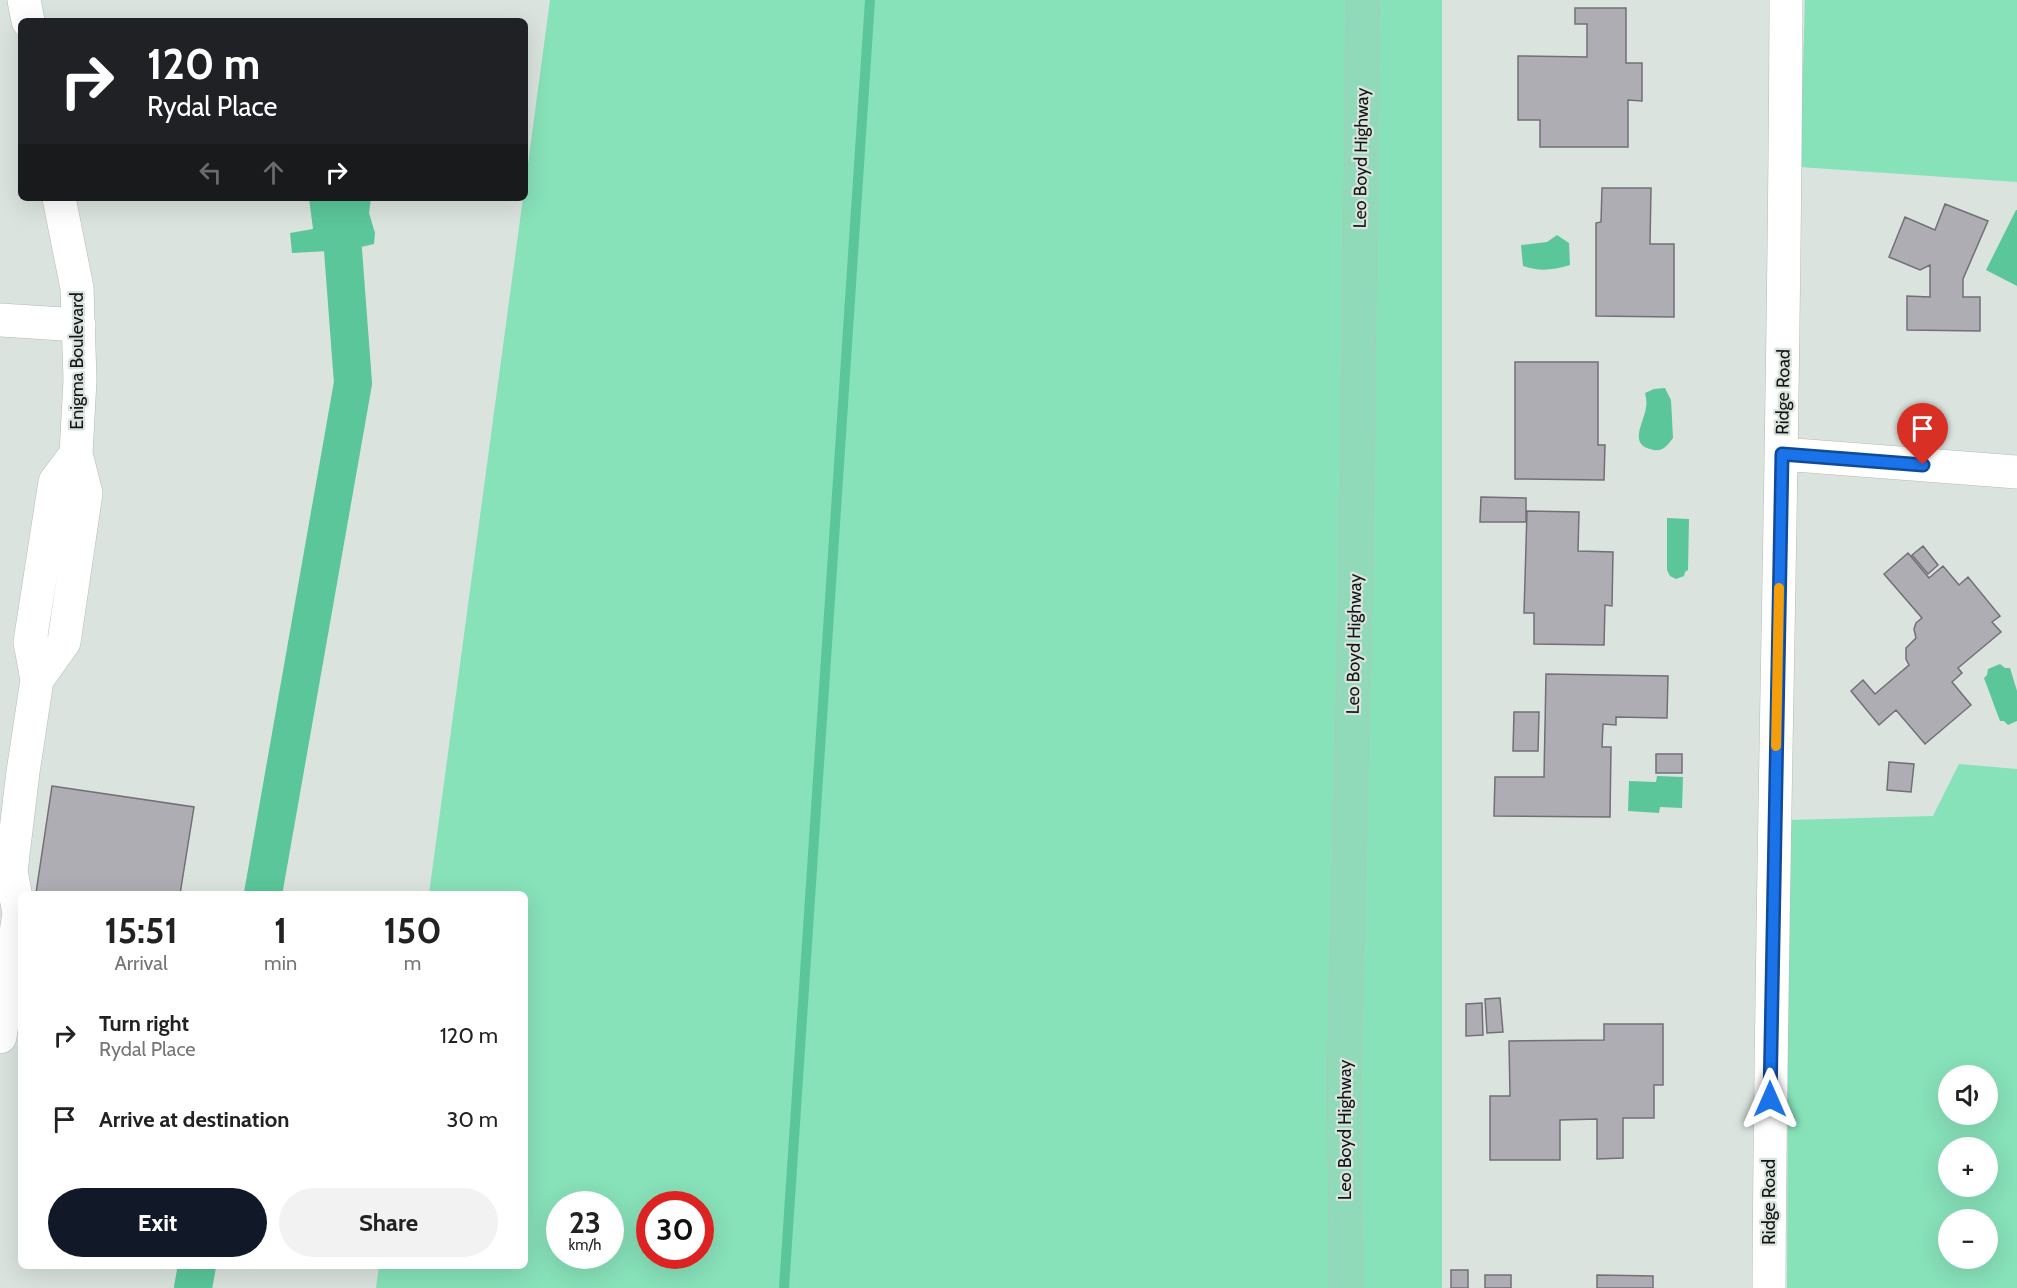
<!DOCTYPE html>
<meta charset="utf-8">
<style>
body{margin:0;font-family:Cabin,sans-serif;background:#f2f2f2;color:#222;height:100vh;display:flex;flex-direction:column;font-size:22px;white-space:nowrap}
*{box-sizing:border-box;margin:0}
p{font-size:20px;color:#767676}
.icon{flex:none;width:33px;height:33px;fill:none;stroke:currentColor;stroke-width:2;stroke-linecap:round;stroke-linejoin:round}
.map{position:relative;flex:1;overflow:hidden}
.panel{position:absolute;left:18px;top:891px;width:510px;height:378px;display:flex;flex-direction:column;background:#fff;border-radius:9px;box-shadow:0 6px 24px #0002}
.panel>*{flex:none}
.top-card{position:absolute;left:18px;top:18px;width:510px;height:183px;border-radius:9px;box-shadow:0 6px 24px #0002;background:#202124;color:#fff;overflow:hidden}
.fabs{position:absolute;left:1938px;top:1065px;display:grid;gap:12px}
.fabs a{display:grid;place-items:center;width:60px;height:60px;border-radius:50%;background:#fff;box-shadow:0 6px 24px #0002;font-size:30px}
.speed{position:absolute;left:546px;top:1191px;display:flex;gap:12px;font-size:30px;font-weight:700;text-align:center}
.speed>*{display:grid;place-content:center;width:78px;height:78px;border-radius:50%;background:#fff;box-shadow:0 6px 24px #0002;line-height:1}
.speed small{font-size:15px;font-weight:400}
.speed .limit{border:9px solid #d22;background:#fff;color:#111}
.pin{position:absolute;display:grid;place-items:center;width:51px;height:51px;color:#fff;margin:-62px -26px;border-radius:50% 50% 50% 0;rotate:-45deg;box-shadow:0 0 6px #0007}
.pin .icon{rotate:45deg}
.me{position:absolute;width:66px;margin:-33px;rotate:0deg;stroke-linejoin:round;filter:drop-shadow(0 0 4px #0008)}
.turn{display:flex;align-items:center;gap:21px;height:126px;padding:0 30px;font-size:27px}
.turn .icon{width:78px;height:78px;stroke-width:2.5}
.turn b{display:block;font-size:42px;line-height:51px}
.lanes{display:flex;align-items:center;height:57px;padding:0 30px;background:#0003;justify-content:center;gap:30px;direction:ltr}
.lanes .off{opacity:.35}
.eta{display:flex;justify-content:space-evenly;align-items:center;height:102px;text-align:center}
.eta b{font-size:36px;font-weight:700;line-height:42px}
.action{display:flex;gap:12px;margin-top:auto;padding:12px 30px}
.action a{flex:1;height:69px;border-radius:36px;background:#111827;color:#fff;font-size:24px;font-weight:700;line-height:69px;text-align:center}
.action a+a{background:#f2f2f2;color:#222}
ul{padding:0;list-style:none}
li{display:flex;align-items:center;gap:18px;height:84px;padding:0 30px}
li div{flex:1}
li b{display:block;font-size:22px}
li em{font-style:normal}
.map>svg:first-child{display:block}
</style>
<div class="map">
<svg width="2017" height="1288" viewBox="0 0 2017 1288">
<rect width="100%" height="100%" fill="#dae3de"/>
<path fill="#87e1b9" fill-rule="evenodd" d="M550 0H1442V1288H376L379 1266H525V894H429L523 198H525V186ZM560 1204H610V1256H560ZM650 1204H700V1256H650Z
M1805 0H2017V182L1800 167Z
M1959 764 2017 769V1288H1787L1789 820 1933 816ZM1948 1076H1988V1114H1948ZM1948 1148H1988V1186H1948ZM1948 1220H1988V1258H1948Z"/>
<path fill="#5bc69a" d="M309 198H371L369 213 375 233 374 244 348 250 292 253 290 233 313 229Z
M2016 210H2017V286L1986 270Z
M1557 235 1569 243 1570 265C1553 270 1539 272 1523 266L1521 245 1547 242Z
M1665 388 1671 400 1673 438C1666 447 1662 453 1650 449 1628 443 1645 421 1646 407 1647 403 1646 397 1645 393L1654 389Z
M1667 518 1689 519 1688 570 1685 572 1684 576 1676 579 1670 576 1667 570Z
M2000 664 2005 668H2010L2017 691V721L2008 725 2004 721H2000L1984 678 1987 675 1988 669Z
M1657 776 1683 777 1682 808 1660 807 1659 813 1628 811 1629 781 1656 782Z"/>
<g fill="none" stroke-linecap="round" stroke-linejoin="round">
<path stroke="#5bc69a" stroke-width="10" d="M784 1288 870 0"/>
<path stroke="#5bc69a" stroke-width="38" d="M263 894 353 383 343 250
M193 1288 197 1266"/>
</g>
<path fill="#afadb4" stroke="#726f77" stroke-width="1.5" d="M1575 8H1626V63H1642V101L1628 100V147H1540V120H1518V56L1587 57V24H1575Z
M1602 188H1651L1650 244H1674V317L1596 316V223L1601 222Z
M1945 204 1988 221 1963 279V297H1980V331L1907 330V296L1930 297V265L1920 270 1889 257 1905 217 1935 230Z
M1515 362H1598V445H1605L1604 480 1515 479Z
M1481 497 1526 498V522H1480Z
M1527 511 1579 512 1578 551 1613 552 1612 606 1605 605 1604 645 1534 644V613H1524Z
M1923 546 1938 565 1928 574 1912 555Z
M1908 553 1929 578 1943 566 1959 585 1968 577 2000 616 1992 622 2001 632 1958 668 1962 673 1952 682 1971 705 1925 744 1896 710 1879 725 1851 691 1863 680 1875 694 1909 665 1906 659V648L1916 638 1914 629 1916 623 1922 618 1884 574Z
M1546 674 1668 676 1667 718 1616 717V725L1603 724 1602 747H1611L1610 817 1494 816 1495 777H1544Z
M1514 712H1539L1538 751H1513Z
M1656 754H1682V773H1656Z
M1889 762 1914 764 1911 792 1887 790Z
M52 786 194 807 180 894 36 893Z
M1500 998 1503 1032 1487 1033 1485 999Z
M1482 1003 1483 1035 1466 1036V1004Z
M1604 1024H1663V1085H1654V1118H1623V1158L1597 1159V1119L1560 1120V1160H1490V1096H1510L1509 1041 1604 1040Z
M1451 1270H1468V1288H1451Z
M1485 1275H1511V1288H1485Z
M1597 1275 1653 1276V1288H1597Z"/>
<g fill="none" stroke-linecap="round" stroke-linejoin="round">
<g stroke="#b3bcb7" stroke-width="34">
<path id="minor" d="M24 0 28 21
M0 320 79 325
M1782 454 2017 472
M37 680 64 642 86 493 76 454 80 380 77 288 59 198
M0 1037 19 913 11 871 23 772 37 680 30 642 55 482 76 454
M1769 1288C1771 859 1785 429 1786 0"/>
</g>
<g stroke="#bdbebd" stroke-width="34">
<path id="trunk" d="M1346 1288 1344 1072 1356 572 1363 0"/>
</g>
<use href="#minor" stroke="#fff" stroke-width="33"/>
<use href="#trunk" stroke="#90daba" stroke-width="33"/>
</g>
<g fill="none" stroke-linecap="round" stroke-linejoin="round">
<g stroke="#114b97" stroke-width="15">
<path id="route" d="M1770 1099 1782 454 1923 465"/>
</g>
<use href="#route" stroke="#1a73e8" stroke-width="10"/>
<path stroke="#f59e0b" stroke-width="10" d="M1776 746 1779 588"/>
</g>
<g text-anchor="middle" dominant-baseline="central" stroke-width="4.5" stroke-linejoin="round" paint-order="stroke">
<g font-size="18" fill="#131615" stroke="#dae3de">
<text transform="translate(1361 158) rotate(-89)">Leo Boyd Highway</text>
<text transform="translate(77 361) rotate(-90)">Enigma Boulevard</text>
<text transform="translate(1783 392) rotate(-89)">Ridge Road</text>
<text transform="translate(1354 644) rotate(-89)">Leo Boyd Highway</text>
<text transform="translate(1345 1130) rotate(-90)">Leo Boyd Highway</text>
<text transform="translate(1769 1202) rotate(-90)">Ridge Road</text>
</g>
</g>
</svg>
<div class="fabs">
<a><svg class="icon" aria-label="sound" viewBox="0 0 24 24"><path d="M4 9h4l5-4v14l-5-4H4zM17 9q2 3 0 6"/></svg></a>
<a>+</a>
<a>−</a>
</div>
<div class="speed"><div>23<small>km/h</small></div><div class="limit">30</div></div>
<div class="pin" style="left:1923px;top:465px;background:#d93025"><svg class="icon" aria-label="arrive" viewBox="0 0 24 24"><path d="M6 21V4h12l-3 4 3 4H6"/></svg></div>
<svg class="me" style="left:1770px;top:1099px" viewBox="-20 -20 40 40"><path d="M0-17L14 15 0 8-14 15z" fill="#1a73e8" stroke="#fff" stroke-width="4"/></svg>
<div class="top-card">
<div class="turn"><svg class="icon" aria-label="right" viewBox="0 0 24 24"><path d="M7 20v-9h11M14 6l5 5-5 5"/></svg><div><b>120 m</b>Rydal Place</div></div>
<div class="lanes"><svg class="icon off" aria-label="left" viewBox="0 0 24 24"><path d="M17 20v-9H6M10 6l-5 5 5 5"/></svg><svg class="icon off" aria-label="ahead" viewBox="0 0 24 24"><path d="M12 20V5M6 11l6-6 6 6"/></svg><svg class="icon" aria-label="right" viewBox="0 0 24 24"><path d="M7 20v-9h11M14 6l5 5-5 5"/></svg></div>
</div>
<section class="panel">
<div class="eta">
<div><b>15:51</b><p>Arrival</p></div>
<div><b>1</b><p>min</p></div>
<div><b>150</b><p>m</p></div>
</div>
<ul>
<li><svg class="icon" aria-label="right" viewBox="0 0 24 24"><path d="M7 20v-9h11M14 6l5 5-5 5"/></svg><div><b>Turn right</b><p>Rydal Place</p></div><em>120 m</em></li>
<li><svg class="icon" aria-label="arrive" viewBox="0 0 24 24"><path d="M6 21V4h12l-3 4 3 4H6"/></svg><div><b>Arrive at destination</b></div><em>30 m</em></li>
</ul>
<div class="action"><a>Exit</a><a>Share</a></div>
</section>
</div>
